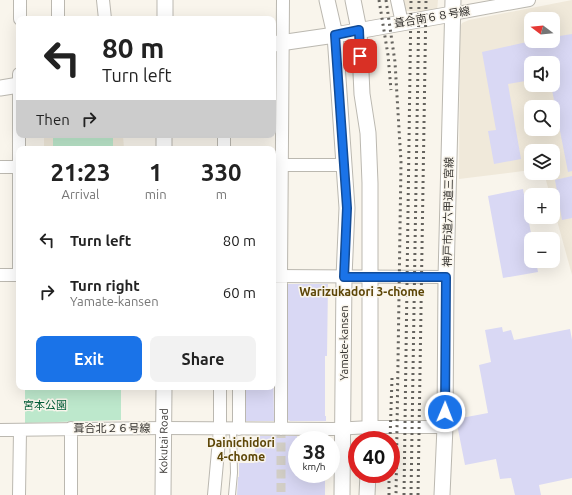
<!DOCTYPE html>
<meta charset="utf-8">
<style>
body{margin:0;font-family:Ubuntu,"Noto Sans JP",sans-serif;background:#f2f2f2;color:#222;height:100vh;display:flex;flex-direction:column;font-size:15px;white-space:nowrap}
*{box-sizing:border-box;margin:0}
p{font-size:13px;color:#767676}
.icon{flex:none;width:22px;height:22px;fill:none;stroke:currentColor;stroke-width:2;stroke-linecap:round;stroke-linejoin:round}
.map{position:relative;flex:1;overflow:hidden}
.panel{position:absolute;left:16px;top:146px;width:260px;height:244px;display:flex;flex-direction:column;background:#fff;border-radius:8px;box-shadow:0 4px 16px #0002}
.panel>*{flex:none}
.guide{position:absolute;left:16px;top:16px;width:260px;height:122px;border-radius:8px;box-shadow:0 4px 16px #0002;background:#fff;color:#222;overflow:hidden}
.needle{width:26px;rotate:286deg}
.tools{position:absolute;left:524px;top:12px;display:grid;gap:8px}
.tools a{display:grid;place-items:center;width:36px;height:36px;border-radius:8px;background:#fff;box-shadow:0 4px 16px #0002;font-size:20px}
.speed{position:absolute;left:288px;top:431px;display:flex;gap:8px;font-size:20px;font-weight:700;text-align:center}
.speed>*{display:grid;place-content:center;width:52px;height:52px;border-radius:50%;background:#fff;box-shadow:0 4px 16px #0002;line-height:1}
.speed small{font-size:10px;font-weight:400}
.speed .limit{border:6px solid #d22;background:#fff;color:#111}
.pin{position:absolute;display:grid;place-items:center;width:34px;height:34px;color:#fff;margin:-17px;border-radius:8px;box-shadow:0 2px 6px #0006}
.me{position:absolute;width:44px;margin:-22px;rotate:1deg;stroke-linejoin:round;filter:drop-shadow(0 0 3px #0008)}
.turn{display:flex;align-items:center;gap:14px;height:84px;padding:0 20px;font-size:18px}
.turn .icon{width:52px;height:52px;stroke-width:2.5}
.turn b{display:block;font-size:28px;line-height:34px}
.then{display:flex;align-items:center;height:38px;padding:0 20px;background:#0003;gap:8px;font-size:15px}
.eta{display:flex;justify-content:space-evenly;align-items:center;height:68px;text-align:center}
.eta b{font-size:24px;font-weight:700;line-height:28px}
.button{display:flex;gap:8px;margin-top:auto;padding:8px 20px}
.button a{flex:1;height:46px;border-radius:8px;background:#1a73e8;color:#fff;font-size:16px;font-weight:700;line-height:46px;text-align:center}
.button a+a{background:#f2f2f2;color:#222}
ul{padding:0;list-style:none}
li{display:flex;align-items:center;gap:12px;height:52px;padding:0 20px}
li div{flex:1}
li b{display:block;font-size:15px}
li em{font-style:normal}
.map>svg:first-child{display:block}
</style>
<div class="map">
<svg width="572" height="495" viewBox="0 0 572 495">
<rect width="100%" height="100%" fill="#f9f5ec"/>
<path fill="#f0e9da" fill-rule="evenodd" d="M403 0H438L437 11H405Z
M572 0V275L553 206V195H550L544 173H553V151H531V170L459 179 460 27 462 23 469 20ZM531 19H553V41H531ZM531 63H553V85H531ZM531 107H553V129H531Z
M44 135H123L124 149H44Z"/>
<path fill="#bde8cc" d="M53 135H113V149H53Z
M25 387H121V420L25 423Z"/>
<path fill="#d9d8f4" d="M572 34V171L568 172 552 90 553 63H531V80L508 84 521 159 494 164 488 131 496 130 482 52 531 41H553V37Z
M572 176V218L562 220 555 180Z
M523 189 532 239 531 261H536L538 272 503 278 488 196Z
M288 284H328L327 356H325V416H326V421H290L288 420Z
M502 327 503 332 511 330 514 340 570 329 572 340V478L539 485 541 495H515L511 478 500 479 496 459 465 465 456 419 488 413 479 365 491 362 485 330Z
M273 357 274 421H246V387L273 388Z
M256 436H297V474H325V495H237L238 477H239V463H254Z"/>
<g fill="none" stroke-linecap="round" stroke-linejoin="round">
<path stroke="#d2cec6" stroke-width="9" stroke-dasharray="9 4.5" stroke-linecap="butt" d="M281 429V495"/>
<g stroke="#bbb8b0" stroke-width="8">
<path id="service" d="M232 495 234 473 233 429"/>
</g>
<g stroke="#bbb8b0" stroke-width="14">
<path id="minor" d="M58 0V19
M103 0 105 19
M397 0 402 23
M452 14 529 0
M20 19V0
M224 149V135
M273 165H345
M0 167H19
M0 275H19
M19 275V74
M274 276 446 277
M239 429V387
M281 429V276L283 0
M0 430 164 428 333 429 371 427H445
M19 495 20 431
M71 495V428
M214 495 220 429V387"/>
</g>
<g stroke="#bbb8b0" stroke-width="17">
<g id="tertiary">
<path d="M327 0 335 35 347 208 344 277 342 495"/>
<path d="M353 0 359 30 362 94 368 133 370 183V440"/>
<path d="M165 19V0"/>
<path d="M273 44 335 35 452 14"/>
<path d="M0 88 19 85"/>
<path d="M164 149V135"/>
<path id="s1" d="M163 495 164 387"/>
<path d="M367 495 368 474"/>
<path d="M442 495 445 427 446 277 453 0"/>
</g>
</g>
<use href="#service" stroke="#fff" stroke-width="6"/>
<use href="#minor" stroke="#fff" stroke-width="12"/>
<use href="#tertiary" stroke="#fff" stroke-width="15"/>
<path stroke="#66645f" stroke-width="3" stroke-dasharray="2 4" stroke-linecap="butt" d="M379 0 388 55 391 90
M386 0 395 62 401 162 396 495
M390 440 392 378
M389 495V474
M404 495 411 0
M411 495 419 0
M418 495 426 0"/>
</g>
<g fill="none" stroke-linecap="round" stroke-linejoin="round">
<g stroke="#114b97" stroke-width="10">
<path id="route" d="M360 56 359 30 335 35 347 208 344 277H446L445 412"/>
</g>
<use href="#route" stroke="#1a73e8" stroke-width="7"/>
</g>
<g text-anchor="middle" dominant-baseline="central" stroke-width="3" stroke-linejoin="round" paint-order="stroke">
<g font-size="11" fill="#34322f" stroke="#f9f5ec">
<text transform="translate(432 17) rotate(-10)">葺合南６８号線</text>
<text transform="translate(448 212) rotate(-89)">神戸市道六甲道三宮線</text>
<text transform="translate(344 343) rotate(-90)">Yamate-kansen</text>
<text x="112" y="428">葺合北２６号線</text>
<text stroke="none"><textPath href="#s1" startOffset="54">Kokutai Road</textPath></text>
</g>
<g font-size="11" fill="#015e37" stroke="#f9f5ec">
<text x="45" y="405">宮本公園</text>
</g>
<g font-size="12" font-weight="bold" fill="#5d4607" stroke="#f9f5ec">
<text x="362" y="291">Warizukadori 3-chome</text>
<text x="241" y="442">Dainichidori<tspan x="241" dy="14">4-chome</tspan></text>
</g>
</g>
</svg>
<div class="tools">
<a><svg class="needle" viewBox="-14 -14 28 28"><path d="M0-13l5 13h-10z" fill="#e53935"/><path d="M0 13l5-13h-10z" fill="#767676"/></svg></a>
<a><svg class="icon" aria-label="sound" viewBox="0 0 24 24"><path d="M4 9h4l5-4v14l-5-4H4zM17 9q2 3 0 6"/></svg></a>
<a><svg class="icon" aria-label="search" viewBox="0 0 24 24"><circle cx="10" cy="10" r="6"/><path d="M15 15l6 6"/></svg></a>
<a><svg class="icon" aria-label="layers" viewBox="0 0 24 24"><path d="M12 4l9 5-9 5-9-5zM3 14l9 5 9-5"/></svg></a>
<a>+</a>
<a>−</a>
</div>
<div class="speed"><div>38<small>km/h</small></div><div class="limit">40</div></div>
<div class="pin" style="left:360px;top:56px;background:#d93025"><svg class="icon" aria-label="arrive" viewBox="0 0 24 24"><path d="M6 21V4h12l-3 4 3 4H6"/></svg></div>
<svg class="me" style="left:445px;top:412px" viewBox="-20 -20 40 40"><circle r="17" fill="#1a73e8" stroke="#fff" stroke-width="3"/><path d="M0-11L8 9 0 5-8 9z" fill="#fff"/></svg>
<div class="guide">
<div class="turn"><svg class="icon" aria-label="left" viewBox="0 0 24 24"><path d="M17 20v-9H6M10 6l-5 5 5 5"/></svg><div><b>80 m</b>Turn left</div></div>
<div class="then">Then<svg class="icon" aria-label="right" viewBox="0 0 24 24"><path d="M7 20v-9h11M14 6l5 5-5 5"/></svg></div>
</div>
<section class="panel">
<div class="eta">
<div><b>21:23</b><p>Arrival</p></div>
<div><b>1</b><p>min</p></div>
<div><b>330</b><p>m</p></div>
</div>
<ul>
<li><svg class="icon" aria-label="left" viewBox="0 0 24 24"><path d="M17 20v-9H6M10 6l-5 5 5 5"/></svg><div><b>Turn left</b></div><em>80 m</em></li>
<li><svg class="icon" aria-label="right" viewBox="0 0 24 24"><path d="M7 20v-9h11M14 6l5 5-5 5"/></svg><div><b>Turn right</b><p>Yamate-kansen</p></div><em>60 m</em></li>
</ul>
<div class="button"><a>Exit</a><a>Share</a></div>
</section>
</div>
